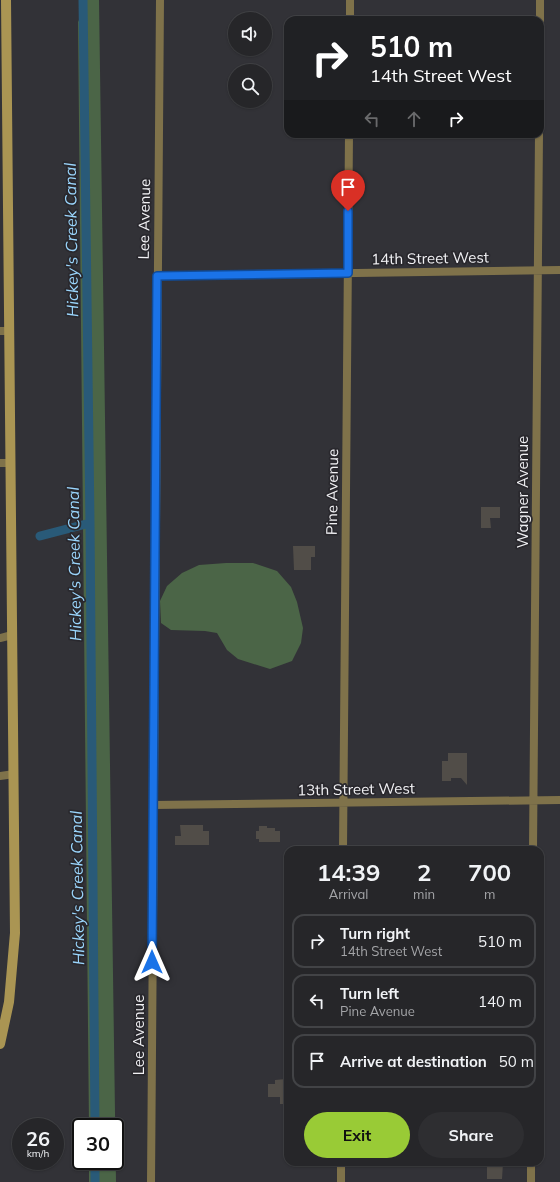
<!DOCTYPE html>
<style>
body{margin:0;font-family:Mulish,sans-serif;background:#2e2e31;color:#f1f3f6;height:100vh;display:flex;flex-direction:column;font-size:15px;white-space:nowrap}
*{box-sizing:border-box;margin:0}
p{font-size:13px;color:#a4a5a8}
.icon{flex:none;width:22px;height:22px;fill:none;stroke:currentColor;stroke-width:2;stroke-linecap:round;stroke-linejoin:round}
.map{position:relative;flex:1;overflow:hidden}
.panel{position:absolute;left:284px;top:846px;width:260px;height:320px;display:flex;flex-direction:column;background:#262629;border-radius:12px;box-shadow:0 1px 3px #0004,0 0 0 1px #424346}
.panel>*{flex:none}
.top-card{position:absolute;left:284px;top:16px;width:260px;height:122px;border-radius:12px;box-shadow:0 1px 3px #0004,0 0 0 1px #424346;background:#202124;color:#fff;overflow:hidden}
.controls{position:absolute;left:228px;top:12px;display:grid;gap:8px}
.controls a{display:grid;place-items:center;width:44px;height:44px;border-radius:50%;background:#262629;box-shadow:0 1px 3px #0004,0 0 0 1px #424346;font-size:20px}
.speed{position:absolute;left:12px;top:1118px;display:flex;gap:8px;font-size:20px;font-weight:700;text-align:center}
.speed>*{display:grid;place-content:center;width:52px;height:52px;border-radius:50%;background:#262629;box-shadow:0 1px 3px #0004,0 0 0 1px #424346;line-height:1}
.speed small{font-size:10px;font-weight:400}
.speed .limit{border:2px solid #111;border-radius:6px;background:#fff;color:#111}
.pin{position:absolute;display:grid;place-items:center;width:34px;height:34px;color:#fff;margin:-41px -17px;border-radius:50% 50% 50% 0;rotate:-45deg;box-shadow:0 0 4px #0007}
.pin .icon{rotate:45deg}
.me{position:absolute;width:44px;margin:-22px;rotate:0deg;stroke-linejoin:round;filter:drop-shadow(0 0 3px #0008)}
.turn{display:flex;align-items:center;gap:14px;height:84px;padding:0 20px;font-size:18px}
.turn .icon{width:52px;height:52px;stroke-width:2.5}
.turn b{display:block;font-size:28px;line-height:34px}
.lanes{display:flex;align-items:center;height:38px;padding:0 20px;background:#0003;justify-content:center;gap:20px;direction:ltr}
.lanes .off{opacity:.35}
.eta{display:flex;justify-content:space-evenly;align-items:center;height:68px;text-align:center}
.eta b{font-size:24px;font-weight:700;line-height:28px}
.cta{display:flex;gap:8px;margin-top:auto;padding:8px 20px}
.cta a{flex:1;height:46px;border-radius:24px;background:#99cb36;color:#111;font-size:16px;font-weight:700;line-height:46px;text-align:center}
.cta a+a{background:#2e2e31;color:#f1f3f6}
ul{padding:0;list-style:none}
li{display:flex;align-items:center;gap:12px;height:54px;margin:0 8px 6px;padding:0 12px;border:2px solid #424346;border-radius:12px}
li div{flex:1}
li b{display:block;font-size:15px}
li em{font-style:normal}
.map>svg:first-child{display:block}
</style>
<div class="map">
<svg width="560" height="1182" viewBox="0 0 560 1182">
<rect width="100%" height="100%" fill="#323237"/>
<path fill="#4b6547" d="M83 0H99L116 1182H89V1161H115V1127H89L78 22 82 14Z
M226 563H253L277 571 291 587 297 602 303 628 301 643 292 661 270 669 238 659 227 650 217 633 205 631 171 630 161 623 160 601 167 586 182 573 199 565Z"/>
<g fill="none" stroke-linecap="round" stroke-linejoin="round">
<path stroke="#295a78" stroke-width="9" d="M83 0 90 523 95 1127
M40 536 90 523
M95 1161V1182"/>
</g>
<path fill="#514d48" d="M481 507H500V518H490L491 528H481Z
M293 546H315V557H311V570H294Z
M448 753H467V785L461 778H451V781H442V761H448Z
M180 825H203V831H209V845H175V836H181Z
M259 826H267V828H275V831H280V842H259V839H256V831H259Z
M286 1079V1089H288V1104H280V1097H268V1084H275V1080Z
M487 1163H503L502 1179H487Z"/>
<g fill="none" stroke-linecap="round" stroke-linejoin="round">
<path stroke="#7f724a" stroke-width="8" d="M350 20V0
M540 20V0
M157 276 560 270
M0 331H9
M0 463H10
M0 638 12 635
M0 776 14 774
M153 805 560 800
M343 850 349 134
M533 850 539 134
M151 1182 160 0
M341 1182V1162
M531 1182V1162"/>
<path stroke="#aa9553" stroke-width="10" d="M0 1044 9 1002 15 933 6 0"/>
</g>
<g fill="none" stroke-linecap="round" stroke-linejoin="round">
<g stroke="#114b97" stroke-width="10">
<path id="route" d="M152 962 157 276 348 273V211"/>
</g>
<use href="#route" stroke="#1a73e8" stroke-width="7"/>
</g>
<g text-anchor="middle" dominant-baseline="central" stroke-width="3.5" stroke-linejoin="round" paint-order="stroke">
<g font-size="15" fill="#f1f1f4" stroke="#29282d">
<text transform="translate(144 219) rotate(-89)">Lee Avenue</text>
<text transform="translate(430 258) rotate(-1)">14th Street West</text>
<text transform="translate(332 492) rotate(-89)">Pine Avenue</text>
<text transform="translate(522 492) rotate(-90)">Wagner Avenue</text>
<text transform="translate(356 789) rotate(-1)">13th Street West</text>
<text transform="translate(138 1035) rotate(-90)">Lee Avenue</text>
</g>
<g font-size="16" font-style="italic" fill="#9ad5fc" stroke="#29282d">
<text transform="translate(71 240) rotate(-91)">Hickey's Creek Canal</text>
<text transform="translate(74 564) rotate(-91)">Hickey's Creek Canal</text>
<text transform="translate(77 888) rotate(-91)">Hickey's Creek Canal</text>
</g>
</g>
</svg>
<div class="controls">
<a><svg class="icon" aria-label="sound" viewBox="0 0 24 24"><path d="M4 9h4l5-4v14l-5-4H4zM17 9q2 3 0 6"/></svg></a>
<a><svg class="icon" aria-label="search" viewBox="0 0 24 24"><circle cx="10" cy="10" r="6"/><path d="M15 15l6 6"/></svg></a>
</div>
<div class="speed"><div>26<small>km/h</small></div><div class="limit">30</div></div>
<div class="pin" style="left:348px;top:211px;background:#d93025"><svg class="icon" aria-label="arrive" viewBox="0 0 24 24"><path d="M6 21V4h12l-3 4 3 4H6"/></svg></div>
<svg class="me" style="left:152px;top:962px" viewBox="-20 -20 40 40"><path d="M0-17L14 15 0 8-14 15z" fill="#1a73e8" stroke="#fff" stroke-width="4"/></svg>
<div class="top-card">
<div class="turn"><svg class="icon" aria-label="right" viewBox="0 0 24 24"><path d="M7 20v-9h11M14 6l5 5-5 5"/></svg><div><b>510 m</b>14th Street West</div></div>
<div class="lanes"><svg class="icon off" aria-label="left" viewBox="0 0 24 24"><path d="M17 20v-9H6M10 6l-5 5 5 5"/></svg><svg class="icon off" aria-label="ahead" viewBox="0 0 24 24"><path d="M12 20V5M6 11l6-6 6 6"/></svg><svg class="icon" aria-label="right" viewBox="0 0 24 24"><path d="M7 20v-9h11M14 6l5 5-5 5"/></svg></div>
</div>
<section class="panel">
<div class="eta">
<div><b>14:39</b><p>Arrival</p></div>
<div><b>2</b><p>min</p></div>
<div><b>700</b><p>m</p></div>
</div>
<ul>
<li><svg class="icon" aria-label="right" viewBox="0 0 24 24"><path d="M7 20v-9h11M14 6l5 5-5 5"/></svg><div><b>Turn right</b><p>14th Street West</p></div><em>510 m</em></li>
<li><svg class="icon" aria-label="left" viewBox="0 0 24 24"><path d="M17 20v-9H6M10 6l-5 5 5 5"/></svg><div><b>Turn left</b><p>Pine Avenue</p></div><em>140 m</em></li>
<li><svg class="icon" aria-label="arrive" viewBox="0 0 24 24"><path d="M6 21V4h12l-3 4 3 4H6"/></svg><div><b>Arrive at destination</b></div><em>50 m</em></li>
</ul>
<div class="cta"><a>Exit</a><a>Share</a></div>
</section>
</div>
